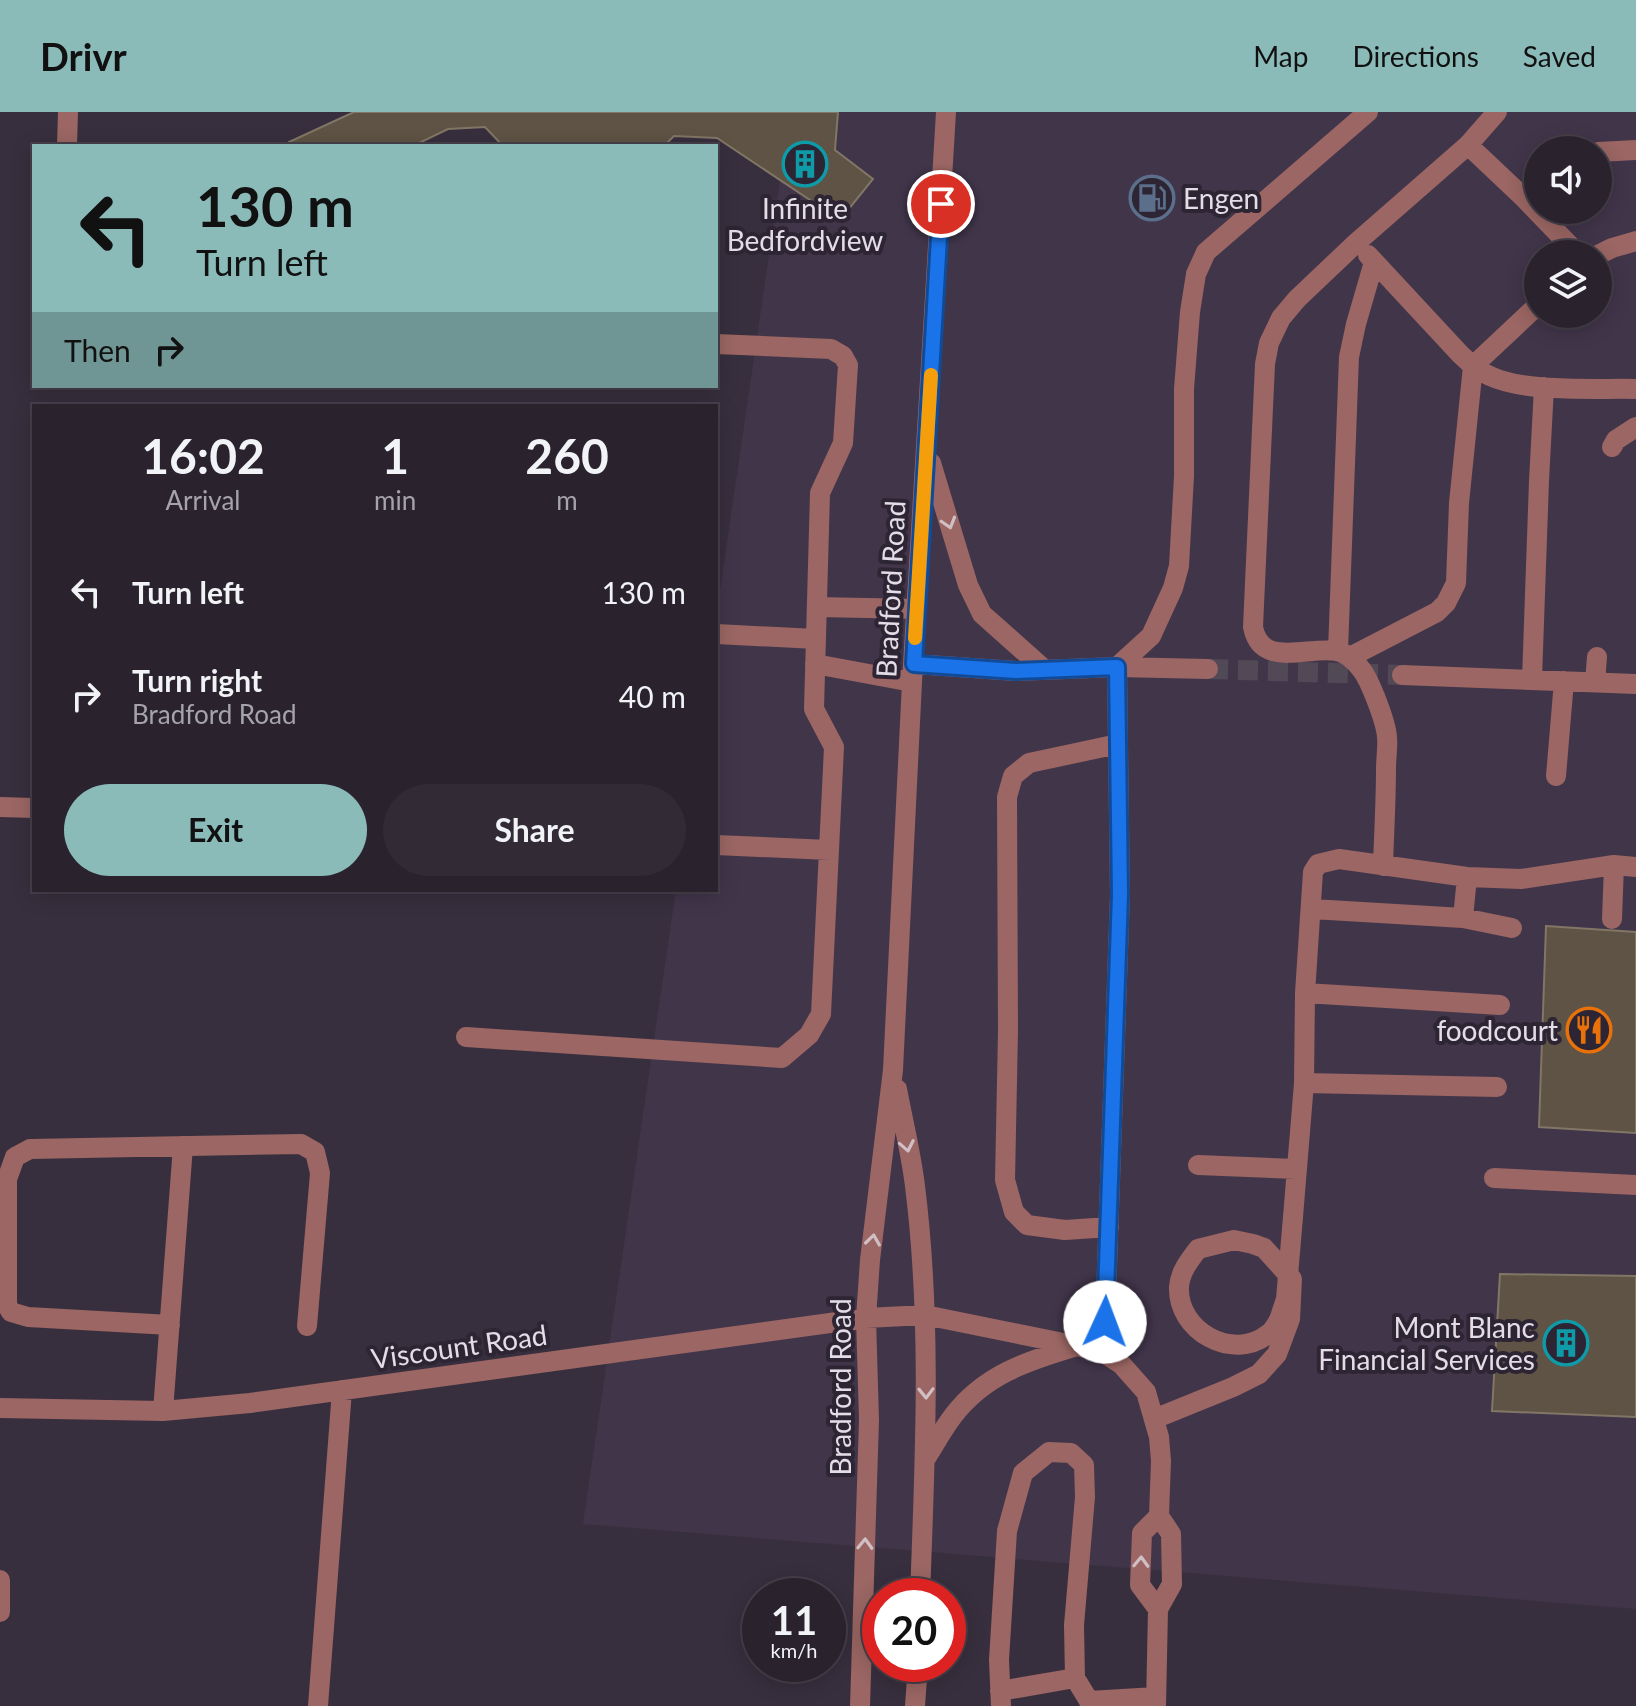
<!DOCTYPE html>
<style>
body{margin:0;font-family:Lato,sans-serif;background:#322b36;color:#f1f3f6;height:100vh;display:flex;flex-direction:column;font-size:30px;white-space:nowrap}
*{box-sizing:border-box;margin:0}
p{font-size:26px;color:#a5a4aa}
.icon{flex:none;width:44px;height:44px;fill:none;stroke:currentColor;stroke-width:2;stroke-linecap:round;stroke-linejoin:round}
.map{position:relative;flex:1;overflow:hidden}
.side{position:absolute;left:32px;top:292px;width:686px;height:488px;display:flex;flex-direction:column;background:#2a232e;border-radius:0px;box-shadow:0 4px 20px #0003,0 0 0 2px #46404a}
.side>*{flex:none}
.banner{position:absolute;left:32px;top:32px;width:686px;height:244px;border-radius:0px;box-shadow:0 4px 20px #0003,0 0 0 2px #46404a;background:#8bbbb9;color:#111;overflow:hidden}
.controls{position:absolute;left:1524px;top:24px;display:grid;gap:16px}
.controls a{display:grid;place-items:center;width:88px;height:88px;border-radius:50%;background:#2a232e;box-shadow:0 4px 20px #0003,0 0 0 2px #46404a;font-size:40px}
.speed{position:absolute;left:742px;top:1466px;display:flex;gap:16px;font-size:40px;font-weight:700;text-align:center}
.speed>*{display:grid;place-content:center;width:104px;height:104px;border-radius:50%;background:#2a232e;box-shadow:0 4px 20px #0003,0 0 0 2px #46404a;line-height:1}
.speed small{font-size:20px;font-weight:400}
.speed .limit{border:12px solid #d22;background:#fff;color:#111}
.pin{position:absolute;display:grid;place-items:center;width:68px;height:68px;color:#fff;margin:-34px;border:4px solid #fff;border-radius:50%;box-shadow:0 2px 8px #0007}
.me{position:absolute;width:88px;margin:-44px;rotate:2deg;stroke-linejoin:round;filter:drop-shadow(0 0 6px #0008)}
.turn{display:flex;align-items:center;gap:28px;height:168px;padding:0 32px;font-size:36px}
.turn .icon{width:104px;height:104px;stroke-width:2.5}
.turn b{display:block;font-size:56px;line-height:68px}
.then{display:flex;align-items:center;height:76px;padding:0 32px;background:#0003;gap:16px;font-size:30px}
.eta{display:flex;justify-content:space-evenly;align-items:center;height:136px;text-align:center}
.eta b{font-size:48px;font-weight:700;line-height:56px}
.button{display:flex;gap:16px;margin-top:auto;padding:16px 32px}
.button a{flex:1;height:92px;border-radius:48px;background:#8bbbb9;color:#111;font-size:32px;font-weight:700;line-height:92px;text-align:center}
.button a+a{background:#322b36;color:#f1f3f6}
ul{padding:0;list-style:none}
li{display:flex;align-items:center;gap:24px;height:104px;padding:0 32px}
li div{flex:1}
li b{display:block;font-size:30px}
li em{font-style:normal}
header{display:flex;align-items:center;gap:48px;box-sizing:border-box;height:112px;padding:0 40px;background:#8bbbb9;color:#111}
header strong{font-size:38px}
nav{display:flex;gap:44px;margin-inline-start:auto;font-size:28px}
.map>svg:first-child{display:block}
</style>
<header>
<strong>Drivr</strong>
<nav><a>Map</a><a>Directions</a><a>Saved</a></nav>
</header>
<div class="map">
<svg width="1636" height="1594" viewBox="0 0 1636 1594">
<rect width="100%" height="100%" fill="#382f3e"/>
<path fill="#41354a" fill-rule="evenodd" d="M790 0H1636V1497L583 1412 676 778H716V506ZM1538 38H1598V98H1538ZM1538 142H1598V202H1538Z"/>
<path fill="#5e5344" stroke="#827666" stroke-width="2" d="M354 0H838L835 38 873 67 840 108 717 26 674 24 664 34H503L485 15 448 17 413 34H291L289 30Z
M1546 814 1636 820V1021L1539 1015Z
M1500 1162 1636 1164V1305L1492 1299Z"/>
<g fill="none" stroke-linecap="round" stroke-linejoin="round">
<path stroke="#524957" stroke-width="20" stroke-dasharray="20 10" stroke-linecap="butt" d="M1208 557 1402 563"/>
<path stroke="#9b6663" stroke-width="20" d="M1468 33 1497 0
M67 34 68 0
M1598 40 1636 38
M1368 143 1460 242C1469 251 1478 259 1490 264 1526 281 1596 276 1636 277
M1598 143 1612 136 1636 129
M1612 335 1616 328 1636 315
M931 351 968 473 982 502 1045 558
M817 495 917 497
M716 522 816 527
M1338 539 1349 245 1356 212 1374 150
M1350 545 1437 500 1446 491 1456 471 1459 391 1473 254 1538 193
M815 552 912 570
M914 552 1016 559 1117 555 1151 524 1173 476 1179 454 1184 364V277L1190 200 1196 162 1206 140 1368 0
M1402 563 1636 572
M1532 567 1539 369 1544 275
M1595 570 1597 545
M1556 664 1564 569
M0 695 34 696
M716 733 829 738
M1383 754C1384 721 1386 689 1386 656 1386 646 1388 635 1387 625 1386 610 1370 568 1361 557 1355 549 1345 540 1336 539 1307 534 1261 557 1253 515L1265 252 1269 231 1281 206 1297 187 1356 131 1468 33 1524 86 1578 142
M1312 797 1463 806 1512 816
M1463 806 1467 765
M1612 807 1614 753
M1305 881 1500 893
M466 925 782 946 809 923 821 902 834 635 814 597 820 381 843 331 848 253 843 244 831 237 716 232
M1304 971 1497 975
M897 977C903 1009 911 1041 915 1074 932 1210 925 1347 920 1484
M1198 1053 1296 1057
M1494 1066 1636 1073
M1293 1105 1304 971 1305 881 1313 760 1318 752 1339 747 1467 765 1521 767 1614 753 1636 755
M1109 1115 1065 1118 1027 1113 1014 1100 1005 1068 1008 919 1007 685 1013 664 1029 651 1118 632
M170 1213 28 1205 11 1200 7 1193V1067L15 1045 30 1037 301 1032 315 1040 320 1061 307 1214
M1104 1241 1120 783 1117 555 1208 557
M0 1296 163 1299 250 1291 866 1206 925 1203 1078 1234 1104 1241 1122 1253 1146 1280 1159 1325 1161 1349 1159 1404 1171 1422 1172 1472 1158 1497 1156 1594
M163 1299 183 1034
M1154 1307 1233 1275 1259 1262 1277 1242 1290 1207 1292 1167 1264 1136 1253 1132 1234 1128 1198 1137C1189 1149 1180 1160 1179 1175 1177 1219 1233 1250 1268 1222 1273 1219 1276 1213 1279 1208
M926 1346C935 1332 943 1317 953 1304 984 1263 1027 1249 1074 1235
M0 1468V1500
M1158 1497 1140 1473 1142 1421 1159 1404
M1000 1579 1075 1566
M1089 1589 1156 1585
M318 1594 342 1278
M860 1594 869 1308 866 1206 870 1148 893 958 912 570 946 0
M915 1594 918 1552
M1001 1594 999 1548 1007 1419 1023 1361 1049 1340 1071 1341 1084 1353 1085 1385 1074 1513 1075 1566 1089 1589 1090 1594"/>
<path stroke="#9b6663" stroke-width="20" d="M1279 1208 1286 1187 1293 1105"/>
</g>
<defs><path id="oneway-chevron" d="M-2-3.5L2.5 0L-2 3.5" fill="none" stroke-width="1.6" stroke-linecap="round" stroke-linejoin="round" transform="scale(2)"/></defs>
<g stroke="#d0bfc5">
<use href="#oneway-chevron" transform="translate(949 411) rotate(73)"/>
<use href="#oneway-chevron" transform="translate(907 1034) rotate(79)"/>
<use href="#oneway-chevron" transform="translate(873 1128) rotate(-82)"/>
<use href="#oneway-chevron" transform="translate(926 1281) rotate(89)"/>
<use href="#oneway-chevron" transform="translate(865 1432) rotate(-88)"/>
<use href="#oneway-chevron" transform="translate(1141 1450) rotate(-88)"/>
</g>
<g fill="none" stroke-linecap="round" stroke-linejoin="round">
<g stroke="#114b97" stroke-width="20">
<path id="route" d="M941 92 914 552 1016 559 1117 555 1120 783 1105 1210"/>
</g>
<use href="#route" stroke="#1a73e8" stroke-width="14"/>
<path stroke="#f59e0b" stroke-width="14" d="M915 526 931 263"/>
</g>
<defs>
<g id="building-ring" transform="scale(2.3)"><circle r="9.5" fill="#2e2534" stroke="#0f9aa8" stroke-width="1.5"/><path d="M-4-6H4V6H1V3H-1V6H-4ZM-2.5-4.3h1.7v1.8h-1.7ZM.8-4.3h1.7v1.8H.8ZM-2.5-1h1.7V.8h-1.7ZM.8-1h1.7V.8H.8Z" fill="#0f9aa8"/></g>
<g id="fuel-ring" transform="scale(2.3)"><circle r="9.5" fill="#2e2534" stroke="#5c6f8a" stroke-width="1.5"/><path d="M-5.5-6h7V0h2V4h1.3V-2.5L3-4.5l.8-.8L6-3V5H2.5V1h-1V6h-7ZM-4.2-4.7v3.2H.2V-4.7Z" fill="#5c6f8a"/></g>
<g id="restaurant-ring" transform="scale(2.3)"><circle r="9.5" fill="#2e2534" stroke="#e8710a" stroke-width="1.5"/><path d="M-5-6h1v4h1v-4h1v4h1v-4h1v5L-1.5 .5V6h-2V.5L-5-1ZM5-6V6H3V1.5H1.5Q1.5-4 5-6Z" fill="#e8710a"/></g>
</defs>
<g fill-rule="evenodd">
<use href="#building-ring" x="805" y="52"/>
<use href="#fuel-ring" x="1152" y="86"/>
<use href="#restaurant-ring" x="1589" y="918"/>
<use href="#building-ring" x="1566" y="1231"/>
</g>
<g text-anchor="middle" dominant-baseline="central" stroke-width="8" stroke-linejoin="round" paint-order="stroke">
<g font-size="28" fill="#e2dde6" stroke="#2e2534" text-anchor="end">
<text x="1183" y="86" text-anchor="start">Engen</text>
<text x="805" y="96" text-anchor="middle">Infinite<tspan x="805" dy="32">Bedfordview</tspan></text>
<text x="1558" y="918">foodcourt</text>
<text x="1535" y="1215">Mont Blanc<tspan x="1535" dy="32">Financial Services</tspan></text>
</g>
<g font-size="28" fill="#e2dde6" stroke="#2e2534">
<text transform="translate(890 477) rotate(-87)">Bradford Road</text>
<text transform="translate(459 1234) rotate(-8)">Viscount Road</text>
<text transform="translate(840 1275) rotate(-90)">Bradford Road</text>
</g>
</g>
</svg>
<div class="controls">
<a><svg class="icon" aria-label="sound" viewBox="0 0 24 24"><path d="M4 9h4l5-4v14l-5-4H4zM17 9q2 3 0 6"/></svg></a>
<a><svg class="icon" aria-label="layers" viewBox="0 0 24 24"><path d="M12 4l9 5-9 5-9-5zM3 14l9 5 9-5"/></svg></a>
</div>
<div class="speed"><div>11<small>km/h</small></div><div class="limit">20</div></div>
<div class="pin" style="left:941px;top:92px;background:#d93025"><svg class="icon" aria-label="arrive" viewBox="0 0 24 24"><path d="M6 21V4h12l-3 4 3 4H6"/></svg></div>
<svg class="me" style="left:1105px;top:1210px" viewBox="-20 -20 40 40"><circle r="19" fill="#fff"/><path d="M0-13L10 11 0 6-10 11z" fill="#1a73e8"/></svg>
<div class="banner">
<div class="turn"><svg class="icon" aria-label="left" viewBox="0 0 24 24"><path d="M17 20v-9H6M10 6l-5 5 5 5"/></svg><div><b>130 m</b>Turn left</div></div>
<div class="then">Then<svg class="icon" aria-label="right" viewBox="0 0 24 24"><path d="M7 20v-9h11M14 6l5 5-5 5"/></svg></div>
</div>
<section class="side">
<div class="eta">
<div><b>16:02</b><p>Arrival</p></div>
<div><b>1</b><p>min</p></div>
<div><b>260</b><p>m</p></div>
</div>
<ul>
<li><svg class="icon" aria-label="left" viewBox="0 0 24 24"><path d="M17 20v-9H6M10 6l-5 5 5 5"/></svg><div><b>Turn left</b></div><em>130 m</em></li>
<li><svg class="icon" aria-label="right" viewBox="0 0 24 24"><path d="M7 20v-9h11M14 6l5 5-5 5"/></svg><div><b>Turn right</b><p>Bradford Road</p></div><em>40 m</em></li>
</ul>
<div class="button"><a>Exit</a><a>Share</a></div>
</section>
</div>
